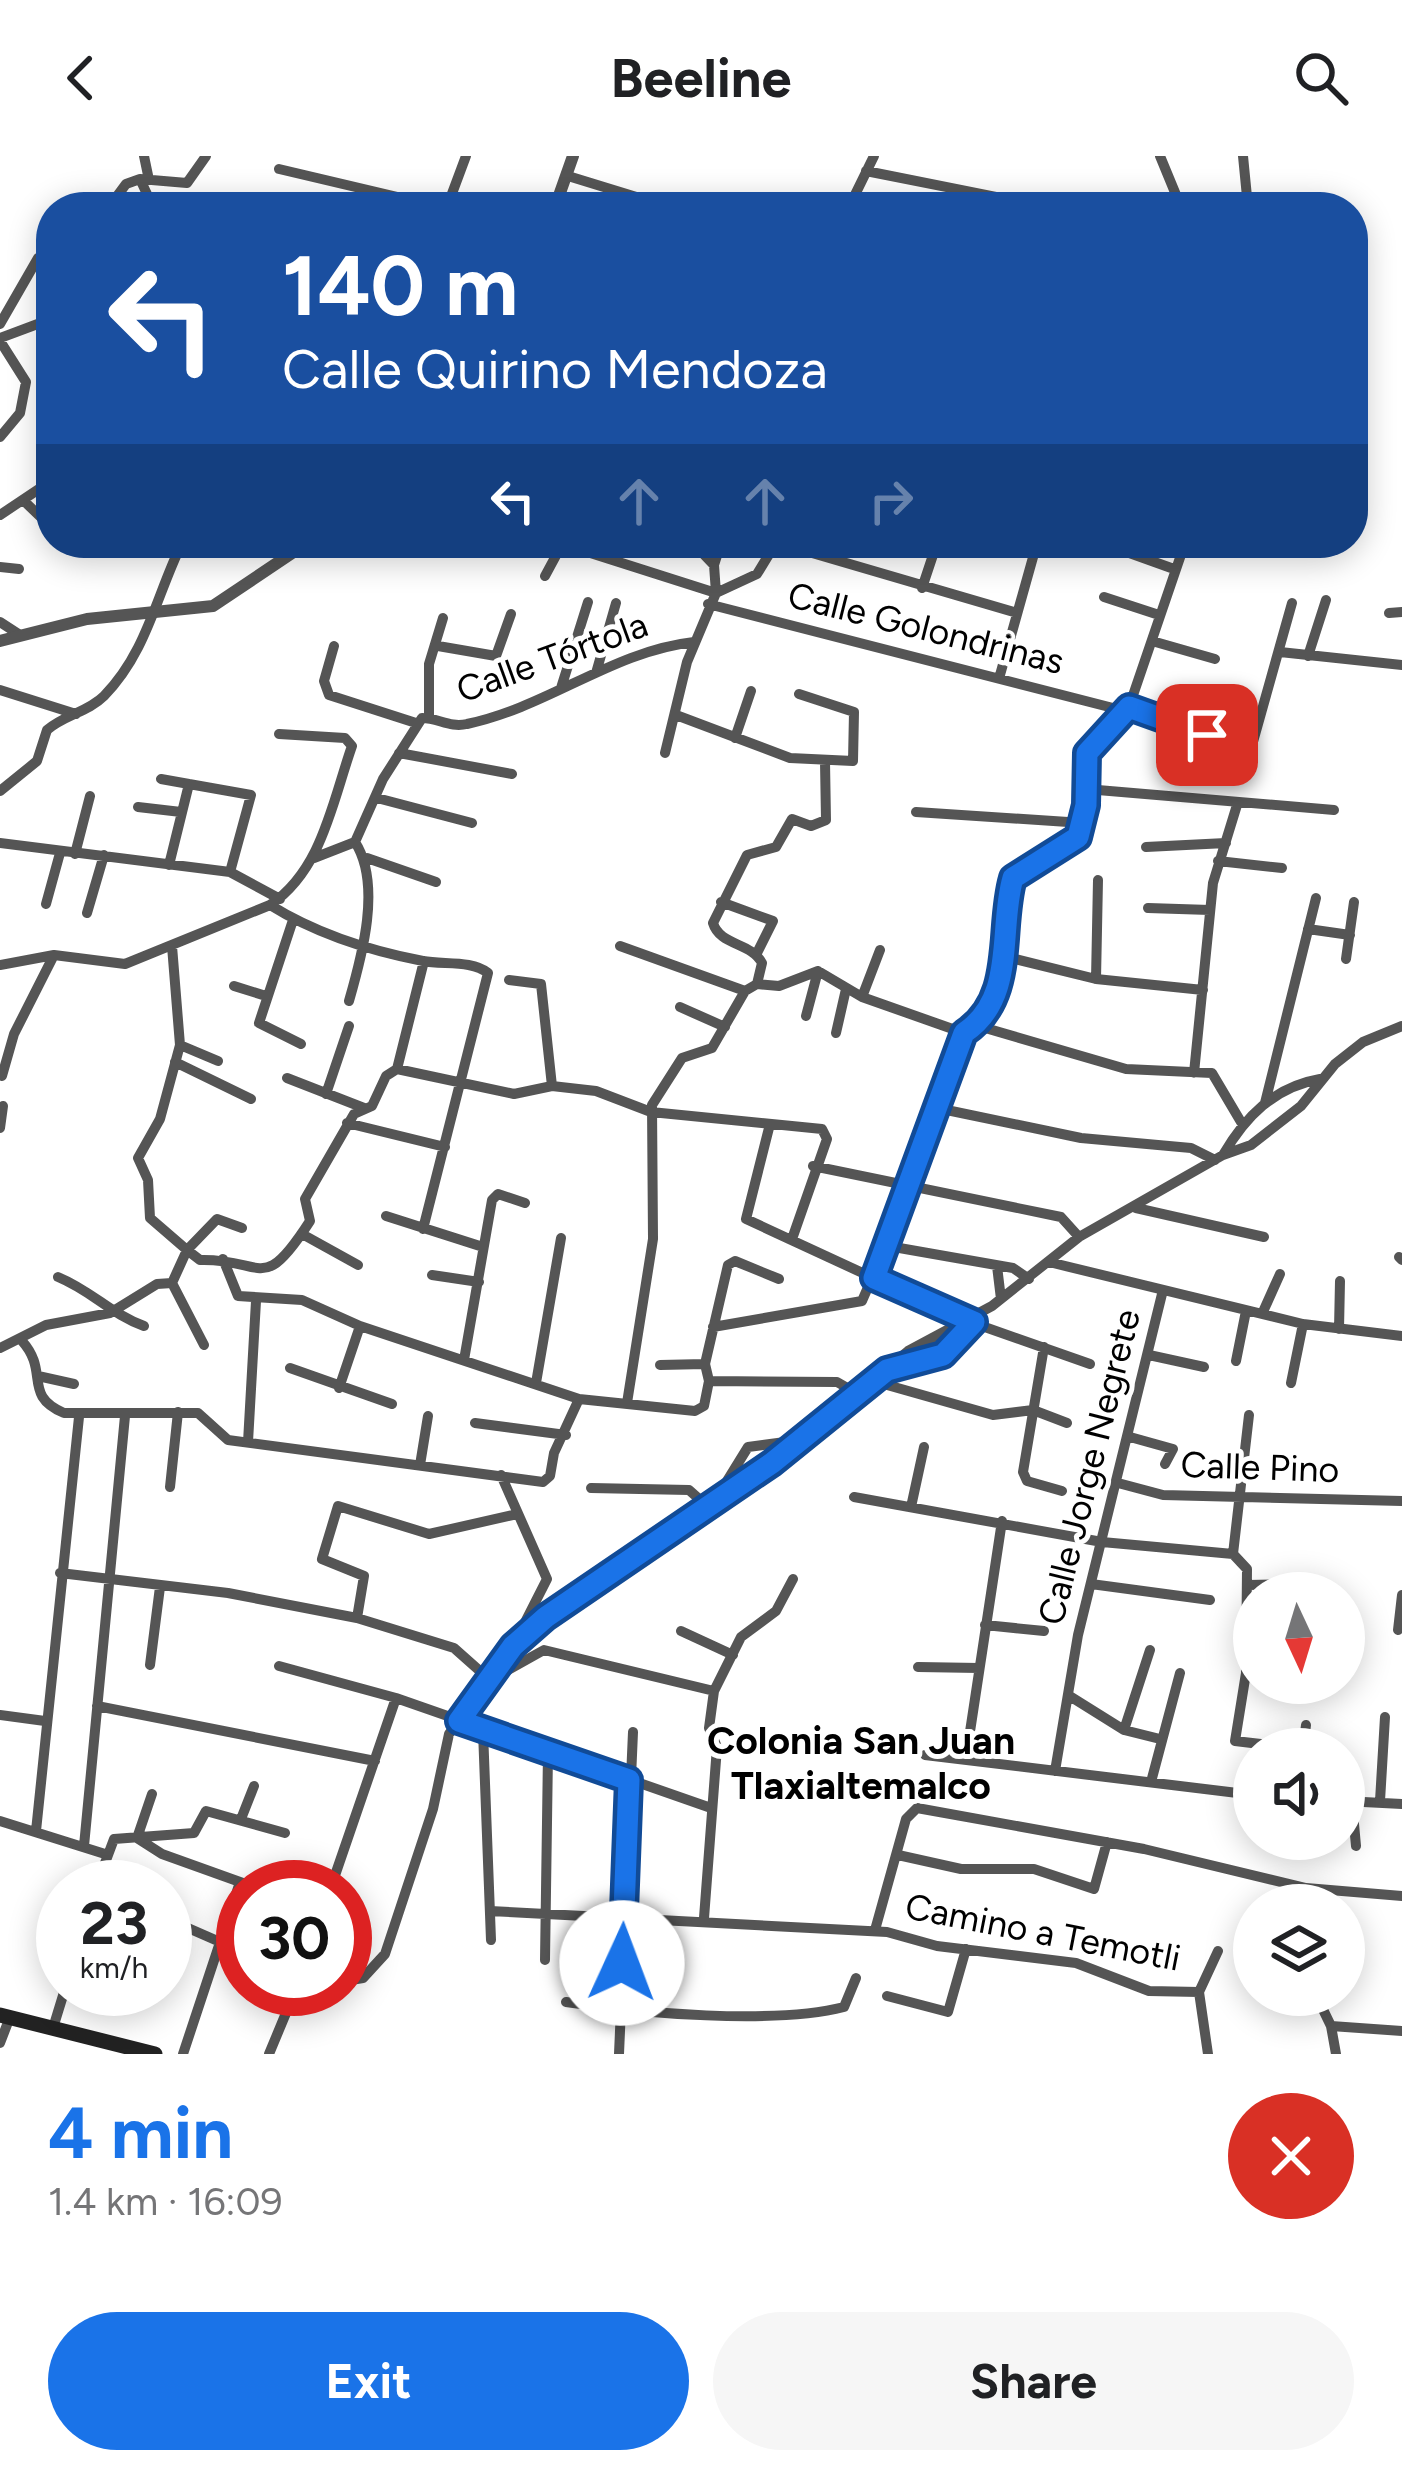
<!DOCTYPE html>
<meta charset="utf-8">
<style>
body{margin:0;font-family:Figtree,sans-serif;background:#f6f6f6;color:#202124;height:100vh;display:flex;flex-direction:column;font-size:45px;white-space:nowrap}
*{box-sizing:border-box;margin:0}
p{font-size:39px;color:#757577}
.icon{flex:none;width:66px;height:66px;fill:none;stroke:currentColor;stroke-width:2;stroke-linecap:round;stroke-linejoin:round}
.map{position:relative;height:1898px;overflow:hidden}
.side{display:flex;flex-direction:column;background:#fff;flex:1}
.side>*{flex:none}
.hud{position:absolute;left:36px;top:36px;width:1332px;height:366px;border-radius:48px;box-shadow:0 6px 30px #0003;background:#1a4fa0;color:#fff;overflow:hidden}
.needle{width:78px;rotate:176deg}
.controls{position:absolute;left:1233px;top:1416px;display:grid;gap:24px}
.controls a{display:grid;place-items:center;width:132px;height:132px;border-radius:50%;background:#fff;box-shadow:0 6px 30px #0003;font-size:60px}
.speed{position:absolute;left:36px;top:1704px;display:flex;gap:24px;font-size:60px;font-weight:700;text-align:center}
.speed>*{display:grid;place-content:center;width:156px;height:156px;border-radius:50%;background:#fff;box-shadow:0 6px 30px #0003;line-height:1}
.speed small{font-size:30px;font-weight:400}
.speed .limit{border:18px solid #d22;background:#fff;color:#111}
.pin{position:absolute;display:grid;place-items:center;width:102px;height:102px;color:#fff;margin:-51px;border-radius:24px;box-shadow:0 6px 18px #0006}
.me{position:absolute;width:132px;margin:-66px;rotate:2deg;stroke-linejoin:round;filter:drop-shadow(0 0 9px #0008)}
.turn{display:flex;align-items:center;gap:42px;height:252px;padding:0 48px;font-size:54px}
.turn .icon{width:156px;height:156px;stroke-width:2.5}
.turn b{display:block;font-size:84px;line-height:102px}
.lanes{display:flex;align-items:center;height:114px;padding:0 48px;background:#0003;justify-content:center;gap:60px;direction:ltr}
.lanes .off{opacity:.35}
.round{display:grid;place-items:center;flex:none;width:126px;height:126px;border-radius:63px;background:#f6f6f6}
.summary{display:flex;align-items:center;justify-content:space-between;height:204px;padding:0 48px}
h1{font-size:72px;font-weight:700;line-height:90px;color:#1a73e8}
.primary-button{display:flex;gap:24px;margin-top:auto;padding:24px 48px}
.primary-button a{flex:1;height:138px;border-radius:72px;background:#1a73e8;color:#fff;font-size:48px;font-weight:700;line-height:138px;text-align:center}
.primary-button a+a{background:#f6f6f6;color:#202124}
header{display:flex;justify-content:space-between;align-items:center;height:156px;padding:0 48px;background:#fff;font-size:54px;font-weight:700}
.map>svg:first-child{display:block}
</style>
<header><svg class="icon" aria-label="back" viewBox="0 0 24 24"><path d="M15 5l-7 7 7 7"/></svg>Beeline<svg class="icon" aria-label="search" viewBox="0 0 24 24"><circle cx="10" cy="10" r="6"/><path d="M15 15l6 6"/></svg></header>
<div class="map">
<svg width="1402" height="1898" viewBox="0 0 1402 1898">
<rect width="100%" height="100%" fill="#fff"/>
<g fill="none" stroke-linecap="round" stroke-linejoin="round">
<path stroke="#555" stroke-width="10" d="M144 0 149 24
M1160 0 1181 51
M1243 0 1248 51
M279 13 440 51
M866 15 1047 51
M568 20 669 51
M140 23 187 27
M140 23 153 51
M187 27 206 0
M194 42H223L243 51
M109 51 126 28 140 23
M447 51 466 0
M849 51 874 0
M0 168 38 102 51 94
M0 182 51 163
M0 185 26 226 20 257 0 281
M24 345 51 371
M0 359 51 325
M524 387 558 396
M559 387 716 437
M693 387 714 409
M778 387 1017 457
M1121 394 1174 413
M0 411 19 413
M545 420 559 394
M922 432 937 387
M716 437 757 418 776 387
M716 437 714 409 721 387
M1104 441 1159 459
M708 448 1117 553 1129 551 1251 593 1292 447
M1389 457 1402 456
M0 466 20 479
M1152 485 1215 503
M334 490 324 525 329 539 416 567
M438 490 496 500 511 458
M1280 496 1402 509
M1308 500 1326 444
M596 517 616 447
M1000 519 1037 387
M561 532 588 446
M0 534 76 558
M676 559 790 602 853 605 854 556 799 538
M429 561V508L443 462
M735 582 751 535
M399 597 512 618
M665 597 687 506 716 437
M161 623 189 628
M1086 633 1334 654
M0 635 37 605 47 574C64 559 88 556 104 540 147 496 156 440 182 387
M377 642 472 667
M138 651 181 656
M916 656 1083 667
M0 687 230 716 280 743
M1146 691 1226 687
M75 698 90 640
M314 702 355 686 383 623 422 562C438 562 450 572 467 568 548 551 613 495 694 486
M367 702 436 726
M1218 705 1282 712
M169 709 189 628 251 639 230 716
M721 746 773 765 757 797
M46 748 60 697
M270 749C315 777 371 795 423 805 443 809 472 804 488 817L423 1073
M1148 752 1210 754
M87 757 104 699
M293 764 259 867 301 888
M1308 773 1350 779
M172 790 180 889 160 963 138 1002 148 1024 150 1062 187 1094 217 1063 242 1072
M620 790 745 835
M1007 801 1096 823 1203 834
M1346 803 1354 746
M0 809 54 799 125 808 270 749C322 714 332 647 352 590L345 582 279 578
M1096 823 1098 724
M509 824 541 828 552 930
M757 828 762 807C751 786 720 790 713 767L747 699 776 691 792 663 811 670 826 664 825 606
M757 828 779 830 818 815 862 841 964 877
M234 830 266 840
M862 841 880 794
M349 845C362 800 382 728 355 686
M680 851 725 871
M806 860 818 815
M975 869 1126 913 1212 917 1241 966
M836 877 846 833
M180 889 218 905
M175 906 251 943
M397 913 514 938 552 930 596 935 651 956 822 973 827 983 792 1083
M1194 917 1213 727 1237 649
M2 920 14 878 54 799
M287 922 364 952
M326 938 349 870
M1265 947 1316 742
M937 952 1081 982 1191 992 1215 1004
M347 967 445 991
M770 968 746 1063 962 1163 1090 1208
M0 972 3 950
M1223 999C1245 961 1274 931 1320 923
M813 1010 1061 1061 1079 1081
M1136 1052 1264 1081
M386 1060 483 1091
M302 1078 358 1109
M888 1090 1013 1112 1029 1123
M1399 1101 1402 1104
M223 1103 238 1140 302 1144 360 1170 579 1243 695 1255 704 1250 709 1225 705 1208 728 1109 735 1105 779 1123
M1049 1106 1303 1168 1402 1180
M997 1110 1001 1143
M432 1119 479 1126
M58 1121C92 1135 111 1158 144 1170
M172 1127 204 1189
M1262 1158 1280 1118
M713 1171 862 1145 912 1030 964 877 984 859 1007 801 1013 722 1077 681 1086 649 1087 597 1129 551 1185 387
M1339 1173 1340 1125
M22 1185C50 1216 22 1239 64 1257H198L228 1284 543 1326 550 1320 554 1297 579 1243
M1044 1191 1023 1316 1027 1325 1062 1335
M0 1192 46 1169 110 1157 157 1128 172 1127 187 1094 200 1104C265 1102 261 1141 310 1065L305 1043 354 958 372 950 386 920 397 913 424 805
M1149 1199 1204 1211
M464 1204 492 1044 498 1038 525 1047
M1236 1205 1246 1155
M660 1209 705 1208
M290 1212 392 1248
M890 1214 943 1200 977 1161
M38 1220 74 1228
M709 1225 837 1226 858 1238
M873 1225 993 1259 1033 1254
M536 1227 561 1082
M1291 1227 1303 1168
M339 1232 360 1170
M627 1247 653 1083 652 949 682 902 712 892 745 835 757 828
M1033 1254 1067 1267
M475 1267 566 1279
M1130 1281 1173 1293 1165 1308
M248 1286 256 1145
M420 1309 428 1260
M501 1319 547 1423 516 1484
M1118 1327 1163 1339 1402 1345
M170 1331 178 1256
M591 1332 689 1334 707 1350
M719 1338 748 1291 800 1284
M854 1341 1102 1386 1233 1398
M911 1351 924 1291
M1233 1398 1247 1413 1246 1517 1235 1585 1303 1593
M1233 1398 1249 1259
M60 1417 228 1437 357 1462 454 1492 490 1524 544 1494 714 1535
M1091 1428 1210 1444
M1248 1429 1293 1428
M357 1462 364 1420 322 1403 338 1350 429 1378 517 1358
M985 1469 1044 1475
M1398 1474 1402 1439
M681 1475 733 1499
M150 1509 160 1431
M279 1510 396 1542 711 1652
M918 1511 979 1512
M1068 1539 1124 1574 1160 1583
M97 1550 375 1605
M0 1559 45 1565
M1124 1574 1150 1494
M483 1575 491 1784
M1303 1593 1306 1569
M925 1599 1254 1639
M966 1602 1002 1365
M1055 1615 1078 1479 1162 1138
M1151 1626 1180 1517
M1344 1645 1402 1648
M1380 1645 1385 1561
M1352 1646 1356 1690
M241 1663 254 1630
M0 1665 105 1698
M36 1675 79 1261
M137 1682 162 1698 254 1731
M137 1682 152 1638
M84 1690 125 1260
M898 1699 961 1713H1034L1094 1733 1107 1686
M96 1731 114 1683 194 1677 206 1655 285 1677
M331 1731 396 1542
M490 1755 887 1776 937 1790 1076 1807 1149 1835 1199 1836
M704 1762 717 1591 709 1572 714 1535 741 1481 776 1455 793 1423
M188 1772 220 1786
M875 1774 906 1663 917 1652 1144 1693 1306 1732 1402 1740
M545 1804 548 1597
M345 1825 363 1822 385 1798 433 1653 449 1578 513 1490 546 1461 772 1307 908 1195 992 1150 1079 1081 1223 999 1251 989 1301 950 1335 908 1363 886 1402 870
M1199 1836 1208 1898
M1199 1836 1218 1795
M1316 1839 1331 1870 1336 1898
M887 1840 948 1856 966 1793
M566 1846C640 1857 773 1869 844 1851L856 1822
M1331 1870 1402 1875
M53 1872 65 1833
M0 1887 10 1861
M183 1898 240 1726
M269 1898 296 1833
M619 1898 633 1576"/>
<path stroke="#555" stroke-width="12" d="M555 51 573 0
M0 485 87 463 213 450 292 397 318 387"/>
<path stroke="#222" stroke-width="15" d="M0 1859 155 1898"/>
</g>
<g fill="none" stroke-linecap="round" stroke-linejoin="round">
<g stroke="#114b97" stroke-width="30">
<path id="route" d="M622 1807 629 1624 459 1565 513 1490 546 1461 772 1307 887 1214 943 1199 974 1166 874 1122 964 877C1017 842 998 773 1013 722L1078 681 1086 649 1087 597 1129 551 1207 579"/>
</g>
<use href="#route" stroke="#1a73e8" stroke-width="21"/>
</g>
<g text-anchor="middle" dominant-baseline="central" stroke-width="10" stroke-linejoin="round" paint-order="stroke">
<g font-size="36" fill="#000" stroke="#fff">
<text transform="translate(926 472) rotate(14)">Calle Golondrinas</text>
<text transform="translate(552 501) rotate(-20)">Calle Tórtola</text>
<text transform="translate(1089 1311) rotate(-76)">Calle Jorge Negrete</text>
<text transform="translate(1260 1311) rotate(2)">Calle Pino</text>
<text transform="translate(1043 1776) rotate(11)">Camino a Temotli</text>
</g>
<g font-size="39" font-weight="bold" fill="#000" stroke="#fff">
<text x="861" y="1584">Colonia San Juan<tspan x="861" dy="45">Tlaxialtemalco</tspan></text>
</g>
</g>
</svg>
<div class="controls">
<a><svg class="needle" viewBox="-14 -14 28 28"><path d="M0-13l5 13h-10z" fill="#e53935"/><path d="M0 13l5-13h-10z" fill="#757577"/></svg></a>
<a><svg class="icon" aria-label="sound" viewBox="0 0 24 24"><path d="M4 9h4l5-4v14l-5-4H4zM17 9q2 3 0 6"/></svg></a>
<a><svg class="icon" aria-label="layers" viewBox="0 0 24 24"><path d="M12 4l9 5-9 5-9-5zM3 14l9 5 9-5"/></svg></a>
</div>
<div class="speed"><div>23<small>km/h</small></div><div class="limit">30</div></div>
<div class="pin" style="left:1207px;top:579px;background:#d93025"><svg class="icon" aria-label="arrive" viewBox="0 0 24 24"><path d="M6 21V4h12l-3 4 3 4H6"/></svg></div>
<svg class="me" style="left:622px;top:1807px" viewBox="-20 -20 40 40"><circle r="19" fill="#fff"/><path d="M0-13L10 11 0 6-10 11z" fill="#1a73e8"/></svg>
<div class="hud">
<div class="turn"><svg class="icon" aria-label="left" viewBox="0 0 24 24"><path d="M17 20v-9H6M10 6l-5 5 5 5"/></svg><div><b>140 m</b>Calle Quirino Mendoza</div></div>
<div class="lanes"><svg class="icon" aria-label="left" viewBox="0 0 24 24"><path d="M17 20v-9H6M10 6l-5 5 5 5"/></svg><svg class="icon off" aria-label="ahead" viewBox="0 0 24 24"><path d="M12 20V5M6 11l6-6 6 6"/></svg><svg class="icon off" aria-label="ahead" viewBox="0 0 24 24"><path d="M12 20V5M6 11l6-6 6 6"/></svg><svg class="icon off" aria-label="right" viewBox="0 0 24 24"><path d="M7 20v-9h11M14 6l5 5-5 5"/></svg></div>
</div>
</div>
<section class="side">
<div class="summary"><div><h1>4 min</h1><p>1.4 km · 16:09</p></div><a class="round" style="background:#d93025;color:#fff"><svg class="icon" aria-label="close" viewBox="0 0 24 24"><path d="M6 6l12 12M18 6L6 18"/></svg></a></div>
<div class="primary-button"><a>Exit</a><a>Share</a></div>
</section>
